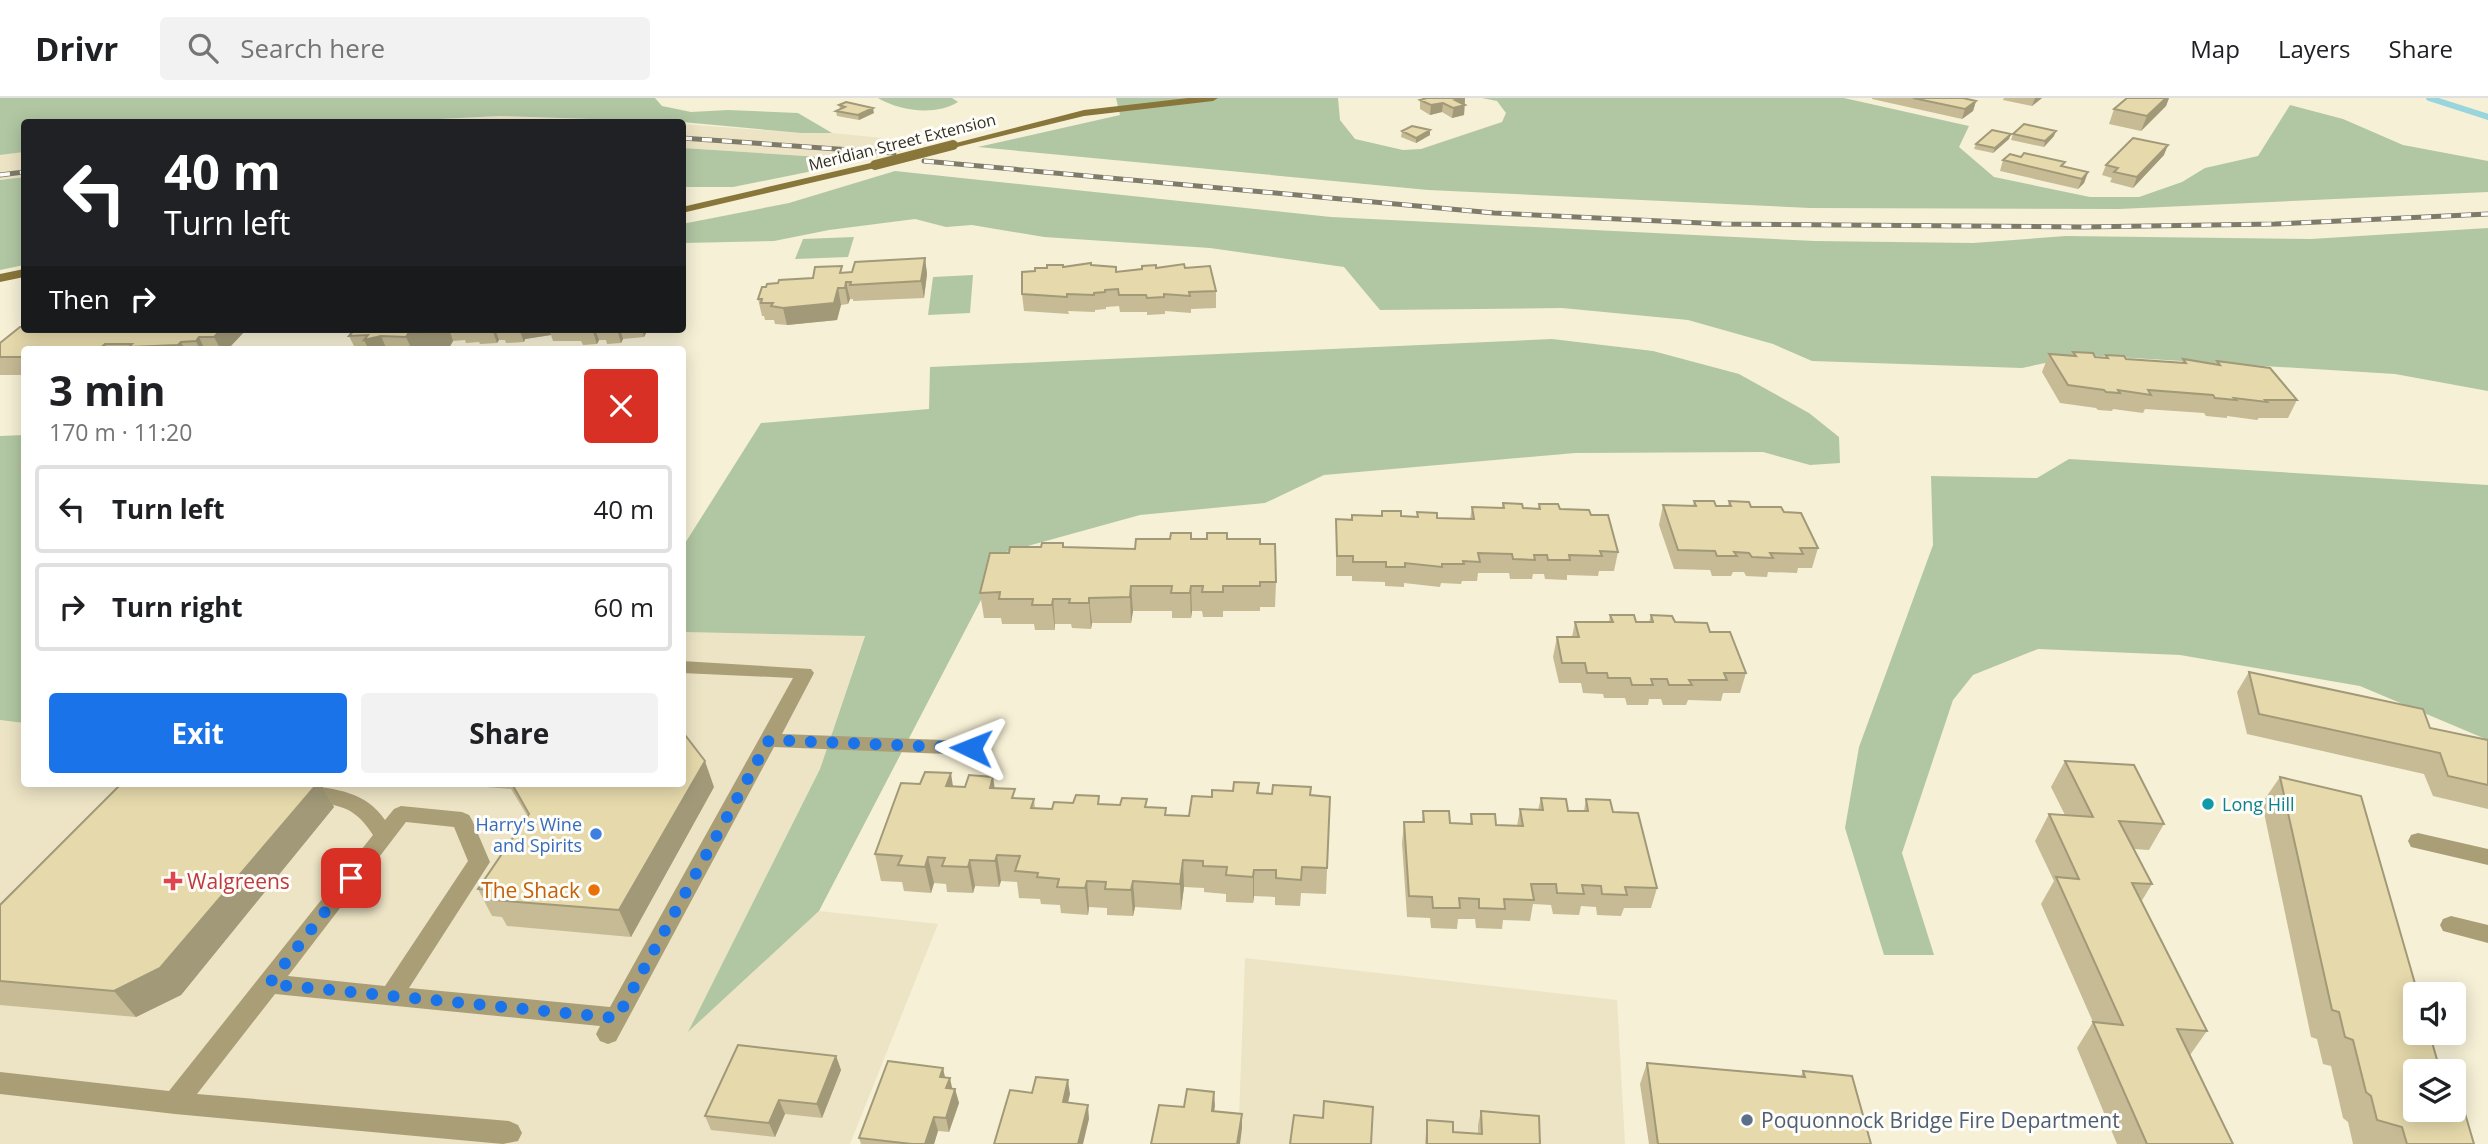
<!DOCTYPE html>
<meta charset="utf-8">
<style>
body{margin:0;font-family:"Open Sans",sans-serif;background:#f2f2f2;color:#202124;height:100vh;display:flex;flex-direction:column;font-size:26px;white-space:nowrap}
*{box-sizing:border-box;margin:0}
p{font-size:23px;color:#757577}
.icon{flex:none;width:38px;height:38px;fill:none;stroke:currentColor;stroke-width:2;stroke-linecap:round;stroke-linejoin:round}
.map{position:relative;flex:1;overflow:hidden}
.details{position:absolute;left:21px;top:248px;width:665px;height:441px;display:flex;flex-direction:column;background:#fff;border-radius:7px;box-shadow:0 4px 18px #0003}
.details>*{flex:none}
.top-card{position:absolute;left:21px;top:21px;width:665px;height:214px;border-radius:7px;box-shadow:0 4px 18px #0003;background:#202124;color:#fff;overflow:hidden}
.fabs{position:absolute;left:2403px;top:884px;display:grid;gap:14px}
.fabs a{display:grid;place-items:center;width:63px;height:63px;border-radius:7px;background:#fff;box-shadow:0 4px 18px #0003;font-size:35px}
.pin{position:absolute;display:grid;place-items:center;width:60px;height:60px;color:#fff;margin:-30px;border-radius:14px;box-shadow:0 4px 10px #0006}
.me{position:absolute;width:77px;margin:-38px;rotate:272deg;stroke-linejoin:round;filter:drop-shadow(0 0 5px #0008)}
.turn{display:flex;align-items:center;gap:24px;height:147px;padding:0 28px;font-size:32px}
.turn .icon{width:91px;height:91px;stroke-width:2.5}
.turn b{display:block;font-size:49px;line-height:60px}
.then{display:flex;align-items:center;height:66px;padding:0 28px;background:#0003;gap:14px;font-size:26px}
.round{display:grid;place-items:center;flex:none;width:74px;height:74px;border-radius:7px;background:#f2f2f2}
.headline{display:flex;align-items:center;justify-content:space-between;height:119px;padding:0 28px}
h1{font-size:42px;font-weight:700;line-height:52px}
.action{display:flex;gap:14px;margin-top:auto;padding:14px 28px}
.action a{flex:1;height:80px;border-radius:7px;background:#1a73e8;color:#fff;font-size:28px;font-weight:700;line-height:80px;text-align:center}
.action a+a{background:#f2f2f2;color:#202124}
ul{padding:0;list-style:none}
li{display:flex;align-items:center;gap:21px;height:88px;margin:0 14px 10px;padding:0 14px;border:4px solid #e0e0e0;border-radius:7px}
li div{flex:1}
li b{display:block;font-size:26px}
li em{font-style:normal}
header{display:flex;align-items:center;gap:42px;box-sizing:border-box;height:98px;padding:0 35px;background:#fff;border-bottom:2px solid #e0e0e0}
header strong{font-size:33px}
nav{display:flex;gap:38px;margin-inline-start:auto;font-size:24px}
.search{width:490px;height:63px;background:#f2f2f2;display:flex;align-items:center;gap:18px;box-sizing:border-box;padding:0 24px;border-radius:7px;color:#757577;font-size:26px}
.map>svg:first-child{display:block}
</style>
<header>
<strong>Drivr</strong>
<div class="search"><svg class="icon" aria-label="search" viewBox="0 0 24 24"><circle cx="10" cy="10" r="6"/><path d="M15 15l6 6"/></svg>Search here</div>
<nav><a>Map</a><a>Layers</a><a>Share</a></nav>
</header>
<div class="map">
<svg width="2488" height="1046" viewBox="0 0 2488 1046">
<rect width="100%" height="100%" fill="#f6f0d6"/>
<path fill="#ede4c5" d="M500 18 614 22 656 24H379Z
M682 26 801 35H832L934 45 867 62 683 50Z
M24 54V79L0 82V57Z
M683 534 865 537 820 671 690 932 819 813 938 826 850 1046H0V622L24 625V686H682Z
M1245 860 1617 902 1625 1046H1238Z"/>
<path fill="#b1c7a3" d="M0 0H655L662 8 691 14 728 12 798 15 832 35H801L682 24 500 18 379 24H24V54L0 57Z
M878 0H952L958 4C936 18 899 13 878 0Z
M1116 0H1338L1340 22 1355 41 1403 52 1421 51 1502 24 1506 15 1497 3 1482 0H1844L1969 28 1959 49 1994 79 2090 99H2139L2182 84 2205 70 2258 58 2290 7 2343 21 2403 47 2488 63V94L2119 111 1810 110 1428 92 978 49 1120 17Z
M683 50 867 62 733 89H683Z
M895 73 1331 119 1815 143 1973 145 2066 138 2311 141 2488 130V293L2395 276 2083 257 2022 270 1812 263 1773 246 1688 222 1562 210 1380 212 1344 169 1210 150 1044 139 972 127 946 129 915 121 829 132 774 143 683 145 682 126 789 105Z
M24 79V167L0 172V82Z
M854 139 848 159 795 161 803 141Z
M973 177 970 215 928 217 933 179Z
M1552 241 1653 253 1739 276 1809 315 1839 339 1840 365 1810 367 1763 354 1575 355 1324 377 1265 405 1140 417 1006 454 819 813 688 934 820 671 865 538 683 534 682 450 761 325 929 311 930 269Z
M24 337V625L0 622V338Z
M2069 361 2488 387V642L2360 588 2180 557 2038 551 1973 577 1953 602 1902 755 1934 857H1884L1845 730 1859 649 1933 447 1931 378 2037 380Z"/>
<g fill="none" stroke-linecap="round" stroke-linejoin="round">
<path stroke="#99d5dd" stroke-width="6" d="M2429 0 2488 19"/>
<path fill="#aa9e77" fill-rule="evenodd" d="M682 563 811 571 814 575 782 636 971 643 978 645 981 650 978 655 971 657 774 649 616 943 608 946 600 943 596 936 600 928 275 896 197 996 509 1023 518 1027 522 1035 518 1043 503 1046 175 1016 0 996V974L169 993 373 737C350 701 333 710 297 699L294 694 297 689 304 687C336 691 365 693 385 722L394 711 401 708 462 714 469 717 472 722 490 764 409 890 610 909 793 580 682 575ZM406 724 454 729 468 763 385 888 288 878Z
M2418 735 2488 751V767L2411 749 2408 743 2411 737Z
M2451 818 2488 827V845L2443 833 2440 827 2443 821Z"/>
<path fill="#88763a" fill-rule="evenodd" d="M1188 0H1218L1213 3 1084 18 953 50 948 47 1084 12Z
M875 64 880 67 879 69 682 115V109Z
M24 171V179L0 184V176Z"/>
<g stroke="#7f7b6b" stroke-width="5">
<path id="rail" d="M682 40 894 55
M924 63 1494 115 1723 126 2082 129 2275 126 2488 116
M0 77 24 74"/>
</g>
<use href="#rail" stroke="#fefdf8" stroke-width="3.5" stroke-dasharray="10" stroke-linecap="butt"/>
<path stroke="#88763a" stroke-width="10" d="M875 67 953 47"/>
</g>
<path fill="#c6bb94" d="M1465 0 1464 17 1452 20 1442 14 1430 17 1420 11V2Z
M1872 0H1963L1976 3 1973 13 1962 21 1872 1Z
M2004 0H2042L2032 8 2003 2Z
M2127 0H2169L2166 8 2141 33 2109 26 2114 11Z
M839 7 874 15 859 22 837 18 836 13 840 11Z
M1430 32V37L1416 45 1401 39 1402 33Z
M2013 36 2054 38 2044 49 2011 42Z
M2009 41 1993 55 1974 51 1976 46Z
M2164 57 2133 90 2110 84 2112 80 2102 77 2106 67Z
M2003 62 2064 68 2088 74 2084 85 2078 91 2000 73Z
M925 160 927 176 924 200 853 203V201H850L848 206 841 207 837 222 787 227 775 226 774 222H765L764 218H762L758 201 766 189 778 185 843 175 852 174Z
M1091 167 1116 174 1156 170H1185L1216 193V210L1191 211V215L1165 213V216L1147 217V214H1120L1119 208 1106 209V211L1095 212V214L1068 213 1069 216 1024 213 1022 196 1035 173 1063 169Z
M24 231H247L227 252H24V277H0V245Z
M355 231H660L658 235H646L644 239 623 241 621 245 607 246 606 242H599L597 246 583 247 581 243H553L551 237 525 241 524 244 506 245 505 242H499L497 245 480 246 479 244 466 245 465 242 453 243 449 250 430 252H356L349 238Z
M2073 254 2095 259 2105 260 2106 257 2126 261 2182 265 2183 261 2216 266 2217 263 2297 302 2288 320H2259L2257 322 2227 318V320L2206 318 2204 315 2145 311 2143 315 2113 311 2112 313 2098 312 2096 310 2060 305 2042 274 2049 256 2072 258Z
M24 356V376L19 367 23 363 21 359Z
M1694 403 1716 408H1728L1729 403 1751 409 1784 414 1818 450 1812 470H1798L1797 475 1768 474 1767 479 1746 478 1744 474H1733L1731 478H1712L1710 472 1674 471 1659 427 1663 407 1693 408Z
M1503 405 1523 410 1538 411 1539 406 1591 417 1618 454 1614 473H1599L1598 478 1567 477V482L1545 481 1544 476H1533L1532 481H1510L1509 475H1478L1477 483H1462L1461 486 1441 485 1440 489 1404 485V489L1385 488V484L1352 483V478H1336V421L1417 419V414L1437 420 1470 421 1472 409 1502 410Z
M1191 435V441H1227L1260 446 1276 484 1275 509H1260V513H1223V519H1203L1202 513H1192L1191 520H1172V513H1133L1131 525H1092L1091 531 1072 530 1071 526H1055V532H1035L1034 526H1002L1001 520H984L980 495 1009 455 1064 449 1135 451Z
M1610 517 1636 524H1649L1651 517 1710 534 1746 575 1740 595H1723L1721 603 1688 602 1686 607H1663L1661 601H1649L1648 607H1627L1625 600H1604L1603 596 1583 595 1581 585H1559L1553 559 1557 539H1572L1575 524H1609Z
M2249 574 2430 630 2488 642V711L2433 698 2424 676 2247 636 2237 594Z
M2065 663 2164 726 2149 752 2134 751 2152 786 2141 804 2207 933 2190 957 2233 1046H2117L2077 950 2093 924 2041 806 2054 783 2035 743 2049 716 2065 717 2051 689Z
M2280 679 2438 965 2474 1046H2353L2348 1024 2343 1020 2331 968 2323 966 2317 941 2311 939 2262 705Z
M1259 685V695L1330 699 1326 796 1301 795 1300 808 1275 807V799L1254 798 1253 805 1226 804V796L1204 794V790L1184 789 1181 812 1135 809 1133 818 1107 817V810L1089 809 1088 817 1061 815 1060 807 1041 806 1040 801 1019 800 1017 784 1001 783 999 789 975 788 973 795 947 794 946 786 934 785 931 795 904 793 902 784 881 783 875 756 920 686 995 691 1016 700 1034 701 1035 710 1052 711 1100 706 1147 709 1167 717 1189 718 1212 699Z
M121 686H321L334 709 181 897 136 919 0 907V807Z
M451 686H682L714 689 631 839 507 828 502 819 492 818 478 791 528 719 511 691Z
M1541 700 1568 713H1584L1586 701 1613 714 1657 790 1651 810H1624L1621 818 1597 817 1596 809 1581 808 1579 817 1553 816 1551 807 1533 806 1530 823 1503 822 1502 831 1476 830 1475 821H1458L1457 831 1431 830 1430 820 1407 819 1402 745 1404 724H1422L1423 713 1450 725 1470 726 1471 716 1496 727 1517 728 1520 711 1538 712Z
M836 958 841 972 822 1020 785 1016 775 1039 711 1032 705 1018Z
M1647 965 1801 978 1803 973 1871 1046H1649L1640 986Z
M943 970 945 980 952 991H955L959 1005 949 1034 938 1033 934 1046H861L859 1040Z
M1481 1013 1540 1046H1425L1427 1022 1453 1034 1478 1036V1027Z"/>
<path fill="#a19978" d="M1465 0 1464 17 1452 20 1455 2Z
M2035 0H2042L2032 8Z
M2166 0H2169L2166 8 2141 33 2147 18Z
M1976 3 1973 13 1962 21 1965 11Z
M1443 5 1442 14 1430 17 1431 7Z
M873 10 874 15 859 22 858 17Z
M1430 32V37L1416 45V40Z
M2056 33 2054 38 2044 49 2045 43Z
M2011 36 2009 41 1993 55 1995 50Z
M2168 47 2164 57 2133 90 2137 79Z
M2088 74 2084 85 2078 91 2082 81Z
M925 160 927 176 924 200 921 183Z
M846 184 850 201 848 206 845 190Z
M838 190 841 207 837 222 787 227 783 210Z
M222 231H247L227 252H221L214 239Z
M443 231H449L453 243 449 250 430 252H412L406 239 408 236Z
M492 231H495L499 242 497 245Z
M519 231H549L551 237 525 241 524 244Z
M592 231H595L599 242 597 246Z
M617 231H620L623 241 621 245Z
M642 231H645L646 235 644 239Z
M381 238 387 252H369L364 242Z
M199 239 205 252H200L196 243Z
M181 244 185 252H181L178 247Z
M105 246 108 252H98Z
M1131 488 1133 513 1131 525 1130 499Z
M1191 488 1192 513 1191 520 1190 495Z
M1089 500 1092 525 1091 531 1089 505Z
M1053 501 1055 526V532L1052 507Z
M705 663 714 689 631 839 619 812Z
M951 675 955 702 946 688Z
M993 679 997 705 990 690Z
M317 686H321L334 709 181 897 136 919 114 893Z
M997 757 1001 783 999 789 995 763Z
M928 759 934 785 931 795 925 769Z
M970 762 975 788 973 795 968 769Z
M1183 762 1184 789 1181 812 1180 786Z
M1254 772V798L1253 805V779Z
M1087 783 1089 809 1088 817 1085 790Z
M1133 783 1135 809 1133 818 1131 792Z
M836 958 841 972 822 1020 817 1006Z
M943 970 946 984 940 979Z
M950 980 953 994 946 990Z
M1068 982 1070 996 1065 1018 1063 1004Z
M955 991 959 1005 949 1034 946 1020Z
M1214 994 1215 1008 1212 1027V1013Z
M779 1002 785 1016 775 1039 769 1025Z
M1088 1007 1089 1021 1083 1046H1078Z
M1242 1016V1030L1240 1046H1237Z
M934 1019 938 1033 934 1046H925Z"/>
<path fill="#e6daac" stroke="#a19978" stroke-width="2" d="M1427 0H1464L1455 2 1465 7 1453 10 1443 5 1431 7 1420 2Z
M1913 0H1963L1976 3 1965 11Z
M2127 0H2166L2147 18 2114 11Z
M846 4 873 10 858 17 836 13 845 9 839 7Z
M2024 26 2056 33 2045 43 2013 36Z
M1412 28 1430 32 1416 40 1402 33Z
M1992 32 2011 36 1995 50 1976 46Z
M2133 40 2168 47 2137 79 2114 74 2118 70 2106 67Z
M2024 55 2065 64 2061 68 2088 74 2082 81 2003 62 2010 56 2021 59Z
M925 160 921 183 850 187 851 184H846L845 190H838L834 205 783 210 771 208 773 205H761L762 201H758L762 189H766L767 186 778 185 779 182 813 180 815 169 842 168 840 175 852 174 855 164Z
M1091 165V167L1116 169V174L1142 171V168L1156 167V170L1184 166 1185 170 1210 168 1216 193 1189 194 1190 198 1164 196V199L1147 200 1146 197H1119L1118 191 1105 192V194L1094 195V197L1067 196V199L1022 196V174L1035 173V170H1047V167H1063V169Z
M20 229H24V231H222L214 239H199L196 243 181 244 178 247 129 249 132 246H105L98 252H24V259H0V245Z
M355 231H443L442 232 408 236 406 239 381 238 364 242 368 237 349 238Z
M2073 254 2093 255 2095 259 2108 260 2106 257 2124 258 2126 261 2186 265 2183 261 2220 267 2217 263 2270 270 2297 302H2265L2267 304 2234 300 2236 302 2215 300 2213 297 2148 292 2151 297 2118 292 2120 295 2106 294 2104 292 2068 287 2049 256 2076 258Z
M1694 403H1714L1716 408H1731L1729 403 1749 404 1751 409H1781L1784 414 1801 415 1818 450H1800L1803 456 1770 455 1773 460 1752 459 1749 455 1734 454 1737 458H1717L1715 453 1678 452 1663 407 1696 408Z
M1503 405 1522 406 1523 410 1540 411 1539 406H1558L1560 411 1589 412 1591 417H1608L1618 454 1600 453 1602 458 1569 457 1570 462H1548L1547 457H1534L1535 462 1513 461 1512 456 1478 455 1480 464 1463 463 1464 466H1442V469L1405 465V469H1386V464H1353V458H1337L1336 421 1352 422V417L1382 418V413H1401V418L1418 419 1417 414 1437 415V420L1474 421 1472 409 1504 410Z
M1171 435H1191V441H1207V435H1227V441H1260V446H1275L1276 484H1260V488H1223V494H1202L1203 488H1191L1190 495H1171L1172 488H1131L1130 499 1089 500V505H1069L1070 501H1053L1052 507H1032L1033 501H999L1000 494 980 495 990 455H1009L1010 449H1041L1042 445H1063V449L1135 451 1136 441H1170Z
M1610 517H1634L1636 524H1653L1651 517 1672 518 1675 524 1707 525 1710 534H1730L1746 575H1724L1727 582H1689L1692 587H1669L1667 581H1651L1653 587H1632L1630 580H1608L1607 575H1587L1585 565H1562L1557 539H1579L1575 524H1613Z
M2249 574 2423 611 2430 630 2488 642V687L2448 678 2440 655 2259 616Z
M682 633 705 663 619 812 493 802 499 793 478 791 529 716 512 686H682Z
M2065 663 2134 667 2164 726 2119 723 2152 786 2132 785 2207 933 2177 931 2233 1046H2147L2093 924 2123 927 2056 779 2079 781 2049 716 2093 719Z
M925 674 951 675 946 688 965 689 969 677 993 679 990 690 1015 691 1012 700 1034 701 1031 710 1052 711 1054 704 1073 705 1076 697 1099 698 1098 706 1120 707 1122 700 1147 701 1145 709 1166 710 1165 717 1189 718 1192 698 1212 699V692L1233 693 1234 684 1259 685 1257 695 1272 696 1273 687 1311 689 1310 697 1330 699 1327 770 1302 769 1301 782 1276 780V772H1254L1253 779 1226 777 1227 769 1203 768V763L1183 762 1180 786 1133 783 1131 792 1105 791 1106 784 1087 783 1085 790 1057 789 1059 781 1037 779 1038 775 1015 773 1020 758 997 757 995 763 970 762 968 769 942 768 945 760 928 759 925 769 898 767 902 758 875 756 901 685 920 686Z
M2280 679 2361 698 2418 896H2415V934H2429L2438 965 2451 968 2452 973H2415V1012H2454V978L2474 1046H2407L2402 1029 2377 1022 2371 998 2366 994 2353 942 2345 939 2339 914 2332 912Z
M121 686H317L160 870 114 893 0 883V807Z
M1541 700 1566 701 1568 713H1588L1586 701 1610 702 1613 714 1638 715 1657 790 1625 789 1627 797 1602 796 1601 788 1582 787 1584 796 1557 795 1556 786H1531L1534 802 1504 801 1505 811 1479 810V801L1459 800 1460 810H1433L1432 799 1409 798 1404 724H1424L1423 713H1449L1450 725 1472 726 1471 716H1495L1496 727 1523 728 1520 711 1543 712Z
M738 947 836 958 817 1006 779 1002 769 1025 705 1018Z
M888 963 943 970 940 979 950 980 946 990 955 991 946 1020 934 1019 925 1046H912L859 1040Z
M1647 965 1805 979 1803 973 1852 978 1871 1046H1658Z
M1036 979 1068 982 1063 1004 1088 1007 1078 1046H994L1010 992 1032 995Z
M1187 991 1214 994 1212 1013 1242 1016 1237 1046H1151L1159 1007 1184 1009Z
M1324 1003 1373 1009 1371 1046H1290L1294 1017 1323 1020Z
M1481 1013 1539 1018 1540 1046H1427V1022L1453 1024V1034L1482 1036Z"/>
<g fill="none" stroke-linecap="round" stroke-linejoin="round">
<path stroke="#1a73e8" stroke-width="12" stroke-dasharray="0 21.6" d="M351 780 269 886 617 920 769 642 971 650"/>
</g>
<circle fill="#0f9aa8" stroke="#fefdf8" stroke-width="2.5" cx="2208" cy="706" r="7"/>
<circle fill="#3f7fe0" stroke="#fefdf8" stroke-width="2.5" cx="596" cy="736" r="7"/>
<path fill="#e0444e" stroke="#fefdf8" stroke-width="2.5" d="M169.5 772.5h7v7h7v7h-7v7h-7v-7h-7v-7h7z"/>
<circle fill="#e8710a" stroke="#fefdf8" stroke-width="2.5" cx="594" cy="792" r="7"/>
<circle fill="#5c6f8a" stroke="#fefdf8" stroke-width="2.5" cx="1747" cy="1022" r="7"/>
<g text-anchor="middle" dominant-baseline="central" stroke-width="6" stroke-linejoin="round" paint-order="stroke">
<g font-size="16" fill="#302e24" stroke="#fefdf8">
<text transform="translate(902 44) rotate(-14)">Meridian Street Extension</text>
</g>
<g font-size="18" fill="#0d838f" stroke="#fefdf8" text-anchor="start">
<text x="2222" y="706">Long Hill</text>
</g>
<g font-size="18" fill="#366cbe" stroke="#fefdf8" text-anchor="end">
<text x="582" y="726">Harry's Wine<tspan x="582" dy="21">and Spirits</tspan></text>
</g>
<g font-size="21" fill="#be3a42" stroke="#fefdf8" text-anchor="start">
<text x="187" y="783">Walgreens</text>
</g>
<g font-size="21" fill="#c56008" stroke="#fefdf8" text-anchor="end">
<text x="580" y="792">The Shack</text>
</g>
<g font-size="21" fill="#4e5e75" stroke="#fefdf8" text-anchor="start">
<text x="1761" y="1022">Poquonnock Bridge Fire Department</text>
</g>
</g>
</svg>
<div class="fabs">
<a><svg class="icon" aria-label="sound" viewBox="0 0 24 24"><path d="M4 9h4l5-4v14l-5-4H4zM17 9q2 3 0 6"/></svg></a>
<a><svg class="icon" aria-label="layers" viewBox="0 0 24 24"><path d="M12 4l9 5-9 5-9-5zM3 14l9 5 9-5"/></svg></a>
</div>
<div class="pin" style="left:351px;top:780px;background:#d93025"><svg class="icon" aria-label="arrive" viewBox="0 0 24 24"><path d="M6 21V4h12l-3 4 3 4H6"/></svg></div>
<svg class="me" style="left:971px;top:650px" viewBox="-20 -20 40 40"><path d="M0-17L14 15 0 8-14 15z" fill="#1a73e8" stroke="#fff" stroke-width="4"/></svg>
<div class="top-card">
<div class="turn"><svg class="icon" aria-label="left" viewBox="0 0 24 24"><path d="M17 20v-9H6M10 6l-5 5 5 5"/></svg><div><b>40 m</b>Turn left</div></div>
<div class="then">Then<svg class="icon" aria-label="right" viewBox="0 0 24 24"><path d="M7 20v-9h11M14 6l5 5-5 5"/></svg></div>
</div>
<section class="details">
<div class="headline"><div><h1>3 min</h1><p>170 m · 11:20</p></div><a class="round" style="background:#d93025;color:#fff"><svg class="icon" aria-label="close" viewBox="0 0 24 24"><path d="M6 6l12 12M18 6L6 18"/></svg></a></div>
<ul>
<li><svg class="icon" aria-label="left" viewBox="0 0 24 24"><path d="M17 20v-9H6M10 6l-5 5 5 5"/></svg><div><b>Turn left</b></div><em>40 m</em></li>
<li><svg class="icon" aria-label="right" viewBox="0 0 24 24"><path d="M7 20v-9h11M14 6l5 5-5 5"/></svg><div><b>Turn right</b></div><em>60 m</em></li>
</ul>
<div class="action"><a>Exit</a><a>Share</a></div>
</section>
</div>
